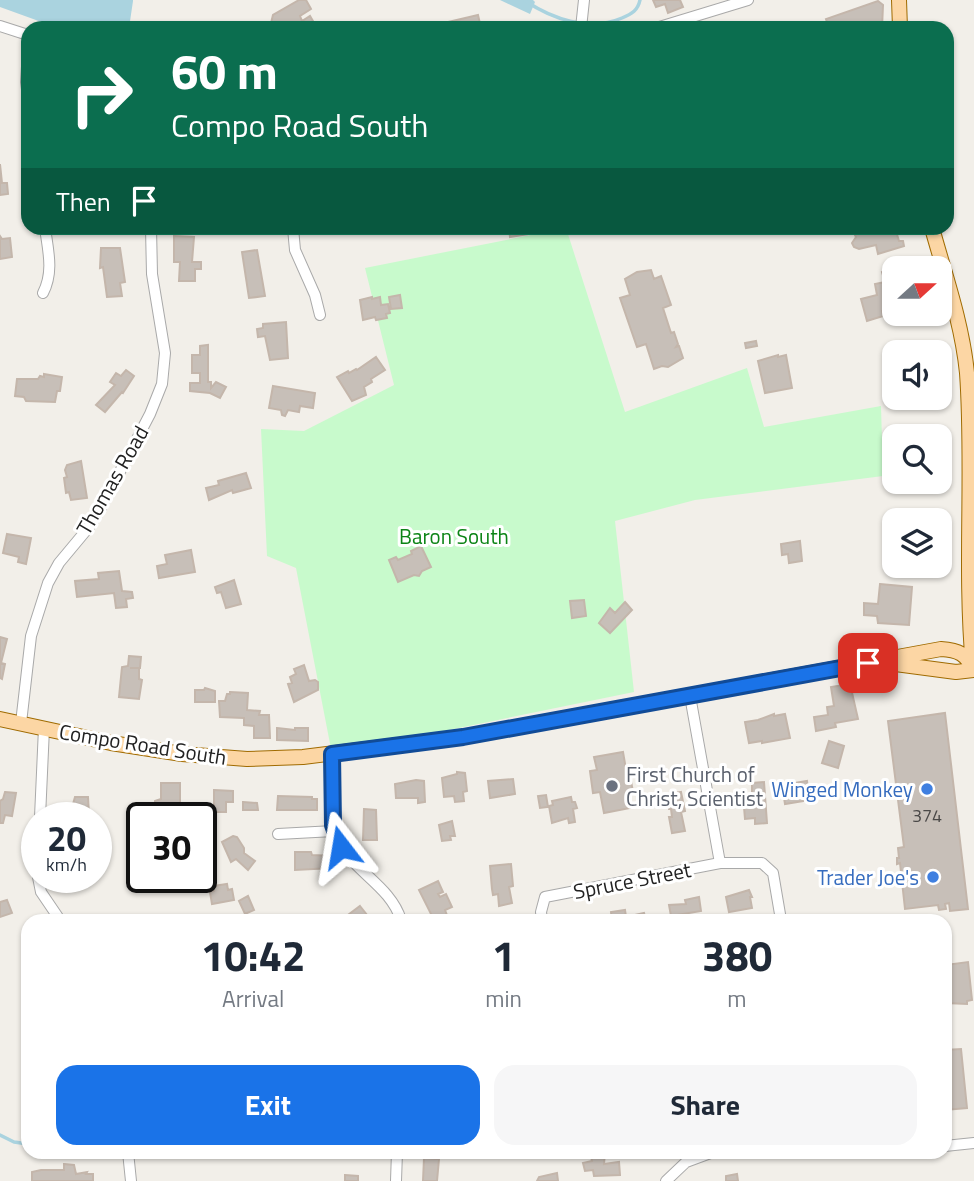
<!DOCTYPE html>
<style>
body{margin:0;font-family:"Titillium Web",sans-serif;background:#f6f6f7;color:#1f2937;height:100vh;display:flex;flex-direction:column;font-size:26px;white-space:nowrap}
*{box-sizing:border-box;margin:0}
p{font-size:23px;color:#747a83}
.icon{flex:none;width:38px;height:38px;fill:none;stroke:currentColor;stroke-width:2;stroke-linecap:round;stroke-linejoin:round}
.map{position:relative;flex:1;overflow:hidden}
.drawer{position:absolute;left:21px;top:914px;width:931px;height:245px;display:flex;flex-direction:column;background:#fff;border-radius:21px;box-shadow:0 2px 5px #0004}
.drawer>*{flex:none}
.top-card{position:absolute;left:21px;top:21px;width:933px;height:214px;border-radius:21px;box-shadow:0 2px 5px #0004;background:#0b6e4f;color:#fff;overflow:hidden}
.needle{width:46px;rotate:69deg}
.buttons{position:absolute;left:882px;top:256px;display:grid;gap:14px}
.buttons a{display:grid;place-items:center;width:70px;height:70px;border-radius:14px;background:#fff;box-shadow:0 2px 5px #0004;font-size:35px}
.speed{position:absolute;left:21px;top:802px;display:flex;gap:14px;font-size:35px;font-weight:700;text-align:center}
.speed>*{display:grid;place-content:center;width:91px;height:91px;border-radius:50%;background:#fff;box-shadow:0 2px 5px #0004;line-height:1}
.speed small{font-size:18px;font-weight:400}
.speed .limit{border:4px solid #111;border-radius:10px;background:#fff;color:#111}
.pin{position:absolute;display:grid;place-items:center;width:60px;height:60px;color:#fff;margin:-30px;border-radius:14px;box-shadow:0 4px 10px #0006}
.me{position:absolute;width:77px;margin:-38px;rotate:346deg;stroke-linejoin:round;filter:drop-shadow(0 0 5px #0008)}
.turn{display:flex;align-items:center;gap:24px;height:147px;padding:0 35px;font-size:32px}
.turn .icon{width:91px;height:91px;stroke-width:2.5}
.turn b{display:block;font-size:49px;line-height:60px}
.then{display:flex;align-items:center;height:66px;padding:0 35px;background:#0003;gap:14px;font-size:26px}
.eta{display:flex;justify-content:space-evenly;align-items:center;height:119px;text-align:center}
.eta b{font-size:42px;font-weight:700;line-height:49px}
.button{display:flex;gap:14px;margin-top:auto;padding:14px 35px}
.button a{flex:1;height:80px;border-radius:21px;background:#1a73e8;color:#fff;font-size:28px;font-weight:700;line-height:80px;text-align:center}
.button a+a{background:#f6f6f7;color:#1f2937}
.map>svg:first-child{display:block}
</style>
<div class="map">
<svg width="974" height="1181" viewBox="0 0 974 1181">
<rect width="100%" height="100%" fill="#f2efe9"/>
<path fill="#c8facc" d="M566 228 625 412 747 368 764 427 881 406 883 476 695 500 615 521 634 692 332 754 296 568 267 556 261 429 304 431 394 385 365 268Z"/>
<path fill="#aad3df" d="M0 0H133V1L129 28H58L0 7Z
M500 0H533L535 2 530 14Z"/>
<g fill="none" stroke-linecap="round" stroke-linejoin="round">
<path stroke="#aad3df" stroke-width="3.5" d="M524 0C552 19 589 32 622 18 632 14 638 10 640 0
M0 1135 14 1142 28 1144"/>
</g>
<path fill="#c7bfb8" stroke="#c4b6ab" stroke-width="2" d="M299 0H306L311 9 300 16 302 21 310 16 317 28H274L271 23 273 15Z
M653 0H680L683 7 668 13 665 4 656 7Z
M878 1 883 5 882 28H829L826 19Z
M478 15 481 28H449L448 22Z
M0 164 2 183H7L8 194 0 195Z
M509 228H528L529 234 510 237Z
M879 228H895L899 241H903L904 246 878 254 876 245 859 249 854 247 852 243 856 237 854 233Z
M0 236 2 239 10 238 12 257 0 259Z
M174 236 194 237 192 262H201V269H195V281H179L180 262H174Z
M101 248H120L125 282 120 283 122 296 107 297 103 267 100 268Z
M257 250 265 296 249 298 242 252Z
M913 261 915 268H894V284L891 285 892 291H894V313L899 314 891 316 889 309 882 311 883 316 867 321 861 299 877 295 875 284 885 282 882 272 892 268 891 265Z
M651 270 654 279 661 276 671 305 663 308 671 333 674 332 678 344 676 347 679 346 683 358 668 367 662 366 654 369 646 344 637 347 620 298 630 295 625 279 637 272Z
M400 295 402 308 391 309 389 297Z
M372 297V299L380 297 381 305 388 304 390 313 386 314 387 318 376 320 375 317 363 320 360 300Z
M286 322 288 358 270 360 265 336 258 337 257 329 263 328V324Z
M756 341 757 346 746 348 745 343Z
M208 345V382H211V388L216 382 226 387 220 398 210 393 190 391V383H200V373H192V355H200V346Z
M945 349 947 362 940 363V352H928Z
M778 355V357L786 355 792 388 765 393 758 361Z
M376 357 385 370 371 379 372 382 364 387 366 395 352 401 337 377 348 371 349 373 356 369 357 370Z
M126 370 134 376 123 393 122 392 105 412 96 405 115 385 110 382 116 373 121 376Z
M44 374 62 377 60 391H57L55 402 26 401 24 397 15 396 17 379H38L40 376 44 377Z
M273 386 315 393 313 408 300 406 299 412 288 410 285 416 282 415 281 410 269 408Z
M901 397H923L922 401 899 405Z
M81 461 87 498 71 500 69 492 66 493 64 478 67 477 65 470 67 465Z
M246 473 251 488 233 493 232 490 209 500 206 488 219 485 218 481Z
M7 534 31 538 26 564 18 562 19 557 3 553Z
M800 541 802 561 789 563 788 554 782 555 781 544Z
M421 546 431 567 422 571 419 576 414 575 398 582 389 560 396 557 398 560 412 554 411 551Z
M191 550 195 572 159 578 157 566 167 564 165 555Z
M119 571 122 591 132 592 133 598 126 599 127 607 116 608 114 593 77 597 75 581 99 579 98 573Z
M234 580 241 604 226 608 221 592 217 593 215 587Z
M880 584 912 587 909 625 878 623 877 616 864 615V603L878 604Z
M584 600 586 616 572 618 570 601Z
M625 602 632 610 610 633 599 623 610 608 615 613Z
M0 637 7 639 1 663 5 664 2 679 0 678Z
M129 656 141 657 140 668H130H139V679L142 680 139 699 119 697 122 667 128 666Z
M304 665 309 681 315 680 318 682V690L294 702 288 684 292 683 290 677 296 674 294 669Z
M850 684 858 719 835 723 836 727 816 731 814 717 828 715 827 707 834 706 831 687Z
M205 688 215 691V702H195V690H204Z
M230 692 248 693 247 710 260 711 259 715H269L270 738H254V726L244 725V718L220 717 219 701H225L227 694H230Z
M945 713 968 909 950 911 949 903 945 904 946 909 939 910 938 905 905 909 900 863 897 864V858H899L898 848 904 847 888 721Z
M774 714V716L785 714 790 738 762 743V741L749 743 745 722 758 720Z
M277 728 295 730V728H308V741L277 740Z
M829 741 844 746 838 768 822 763Z
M623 752 628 781H631L633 792 627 793 630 808 604 813 600 792 593 793 590 771 597 770 594 757Z
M457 772 465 773 467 791 463 792 464 801 455 802 454 796 444 797 442 778 457 774Z
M513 779 515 794 490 798 488 781Z
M416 780 424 781 425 802 418 803V798H396L395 784Z
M807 781 808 789H810V800L785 804 782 785Z
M764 782 767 823 755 824V818L745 819 744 807 752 806V783Z
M161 783H180V816L158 814V804L155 805V801L161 799Z
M214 790 233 791V802H226V812H214Z
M5 792 16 793 12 816 5 815 3 823H0V801L3 799Z
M681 792 685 811 681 812 685 831 672 833 669 817H672L671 809H669L668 802H664L663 795Z
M546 795 548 807 540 808 538 796Z
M278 796 312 797V799H317V810H277Z
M75 797H88L89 814 93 817H62V814H66V804H73Z
M571 797 572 802H575L577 808 573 809 575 822 569 823 568 818 552 823 549 806 553 805 552 801Z
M243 802 257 803 258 810H243Z
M364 809 376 810 377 840H363Z
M452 821 455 836H450L451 840 442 841 439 825Z
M233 836 237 837 244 848V853L255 861 248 870 236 859 231 862 222 842Z
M295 852H311L312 855 333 856V868L295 870Z
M511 864 513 886 509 887 512 903 499 906 498 894 493 895 492 889 490 866Z
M438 881 443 892 438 894 440 897 446 894 452 907 445 910 448 918 434 920 419 890Z
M227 884 228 890 232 889 234 900 212 904 210 892 214 891 213 886Z
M749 890 752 897H750L752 908 729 912 726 897Z
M248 896 254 910 245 914 239 901Z
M699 897 701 911 671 916 669 905 686 904 685 900Z
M7 900 12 913 0 917V902Z
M360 906 371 920H352L348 915Z
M625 910 626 917 644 913 646 920H612L611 912Z
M968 962 972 1000 967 1001V1004L946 1003 945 965Z
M961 1049 967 1108 945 1110V1050Z
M590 1152 605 1153 604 1164 619 1162 620 1175 594 1176 593 1170 585 1171 583 1163 592 1161Z
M424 1158 439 1159 437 1181H423Z
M64 1164 74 1165 76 1174 87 1172 86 1174H93V1181H32V1172L41 1170H64Z
M557 1173 558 1181H537L539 1177Z
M737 1174 738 1181H726V1176Z
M345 1175 358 1176V1181H345Z"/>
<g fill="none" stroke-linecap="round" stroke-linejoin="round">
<g stroke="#a9a9a9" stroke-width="12">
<path id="minor" d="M0 26 28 35
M581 28 584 0
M656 28 748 0
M28 51 26 82 28 97
M293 228 295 250 315 295 320 315
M43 293C54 272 48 250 45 228
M690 696 720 863H762L773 873 781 920
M21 723 31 636 48 583 59 563 89 527 102 506 150 414 162 384 165 353 152 274 151 228
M332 754C333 774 330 820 336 836 349 870 390 884 401 920
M40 817 44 728
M278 834 334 831
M38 877 41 892 60 920
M542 920 541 912 545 897 720 863
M945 1146 974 1143
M128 1152 131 1181
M396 1181 397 1152
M666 1181 686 1162 713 1152"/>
</g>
<g stroke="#a06b00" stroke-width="16">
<path id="major" d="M899 0 900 28
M932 228C945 275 962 323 967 373 974 470 964 568 973 666
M888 663 956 672 974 670
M0 719 111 743 182 754 247 759 303 757 463 737 941 649C959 650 966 654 974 670"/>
</g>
<use href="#minor" stroke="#fff" stroke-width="10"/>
<use href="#major" stroke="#fcd6a4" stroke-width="14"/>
</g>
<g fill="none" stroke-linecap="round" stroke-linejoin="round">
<g stroke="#114b97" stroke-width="18">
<path id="route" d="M341 847 333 825 332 754 463 737 868 663"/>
</g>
<use href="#route" stroke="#1a73e8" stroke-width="12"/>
</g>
<circle fill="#6b7280" stroke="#fff" stroke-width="2.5" cx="612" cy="786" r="7"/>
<g fill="#3f7fe0" stroke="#fff" stroke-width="2.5">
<circle cx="927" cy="789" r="7"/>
<circle cx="933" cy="877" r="7"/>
</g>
<g text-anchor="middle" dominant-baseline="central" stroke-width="6" stroke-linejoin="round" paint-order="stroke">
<g font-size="18" fill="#4b4948">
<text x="927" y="815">374</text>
</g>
<g font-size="21" fill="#222" stroke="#fff">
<text transform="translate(112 480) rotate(-60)">Thomas Road</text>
<text transform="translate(143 744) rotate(9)">Compo Road South</text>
<text transform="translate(632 880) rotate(-11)">Spruce Street</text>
</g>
<g font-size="21" fill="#0c8416" stroke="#fff">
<text x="454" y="536">Baron South</text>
</g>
<g font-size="21" fill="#5b616d" stroke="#fff" text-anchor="start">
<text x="626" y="774">First Church of<tspan x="626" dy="24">Christ, Scientist</tspan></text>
</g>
<g font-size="21" fill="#366cbe" stroke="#fff" text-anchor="end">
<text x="913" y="789">Winged Monkey</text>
<text x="919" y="877">Trader Joe's</text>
</g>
</g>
</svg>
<div class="buttons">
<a><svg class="needle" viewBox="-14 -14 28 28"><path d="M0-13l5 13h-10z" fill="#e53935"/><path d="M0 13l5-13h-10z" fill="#747a83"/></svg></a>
<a><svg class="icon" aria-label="sound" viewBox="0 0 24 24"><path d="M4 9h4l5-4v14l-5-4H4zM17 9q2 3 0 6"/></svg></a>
<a><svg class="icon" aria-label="search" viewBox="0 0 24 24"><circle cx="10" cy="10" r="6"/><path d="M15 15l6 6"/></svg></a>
<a><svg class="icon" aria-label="layers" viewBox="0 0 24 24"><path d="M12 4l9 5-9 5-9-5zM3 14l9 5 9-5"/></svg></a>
</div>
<div class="speed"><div>20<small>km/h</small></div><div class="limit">30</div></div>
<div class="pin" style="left:868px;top:663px;background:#d93025"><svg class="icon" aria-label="arrive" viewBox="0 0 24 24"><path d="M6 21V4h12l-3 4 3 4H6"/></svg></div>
<svg class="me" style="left:341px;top:847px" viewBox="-20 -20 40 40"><path d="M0-17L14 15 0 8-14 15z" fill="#1a73e8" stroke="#fff" stroke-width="4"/></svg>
<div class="top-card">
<div class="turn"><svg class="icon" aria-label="right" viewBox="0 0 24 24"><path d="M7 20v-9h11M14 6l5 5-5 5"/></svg><div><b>60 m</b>Compo Road South</div></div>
<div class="then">Then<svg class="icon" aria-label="arrive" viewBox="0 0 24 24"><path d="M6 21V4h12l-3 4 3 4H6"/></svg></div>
</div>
<section class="drawer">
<div class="eta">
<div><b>10:42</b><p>Arrival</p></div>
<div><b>1</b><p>min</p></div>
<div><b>380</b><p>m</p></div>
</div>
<div class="button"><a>Exit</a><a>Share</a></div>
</section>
</div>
